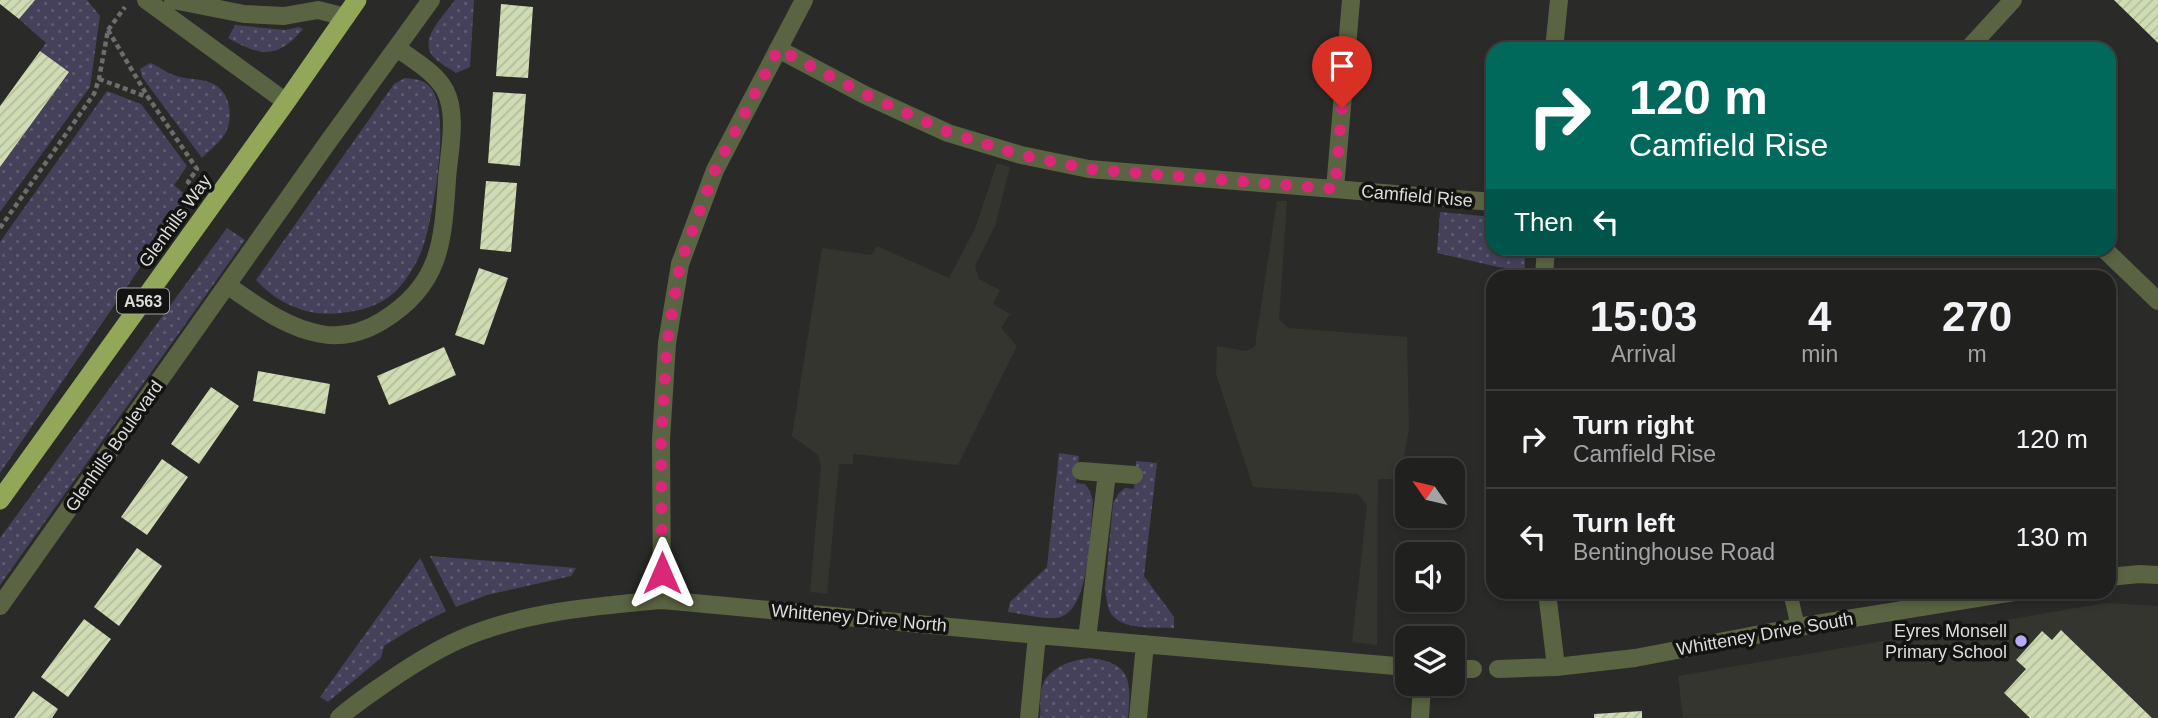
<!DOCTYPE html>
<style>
body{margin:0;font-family:Helvetica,sans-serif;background:#282827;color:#f1f3f6;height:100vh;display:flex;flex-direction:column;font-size:26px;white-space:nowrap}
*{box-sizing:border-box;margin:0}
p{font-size:23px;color:#a2a3a4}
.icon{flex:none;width:38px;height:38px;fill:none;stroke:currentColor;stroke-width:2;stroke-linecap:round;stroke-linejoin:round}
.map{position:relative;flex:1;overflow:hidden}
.panel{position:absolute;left:1486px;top:270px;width:630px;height:329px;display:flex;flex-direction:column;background:#20201e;border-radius:21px;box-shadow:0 4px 10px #0003,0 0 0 2px #3d3e3c}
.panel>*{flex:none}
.guide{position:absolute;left:1486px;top:42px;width:630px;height:214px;border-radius:21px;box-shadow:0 4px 10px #0003,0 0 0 2px #3d3e3c;background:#00695c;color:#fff;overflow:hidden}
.needle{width:46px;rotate:304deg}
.fabs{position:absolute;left:1395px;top:458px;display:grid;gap:14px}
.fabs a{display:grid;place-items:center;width:70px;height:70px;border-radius:14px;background:#20201e;box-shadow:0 4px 10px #0003,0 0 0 2px #3d3e3c;font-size:35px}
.pin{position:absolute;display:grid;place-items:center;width:60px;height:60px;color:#fff;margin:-72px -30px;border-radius:50% 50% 50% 0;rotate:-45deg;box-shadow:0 0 7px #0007}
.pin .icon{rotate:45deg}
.me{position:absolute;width:77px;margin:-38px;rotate:0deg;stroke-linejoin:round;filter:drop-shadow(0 0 5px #0008)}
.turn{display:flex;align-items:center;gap:24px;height:147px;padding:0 28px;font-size:32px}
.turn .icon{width:91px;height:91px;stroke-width:2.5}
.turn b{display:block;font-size:49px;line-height:60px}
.then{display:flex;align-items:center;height:66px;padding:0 28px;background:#0003;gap:14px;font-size:26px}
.eta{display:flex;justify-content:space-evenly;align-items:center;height:119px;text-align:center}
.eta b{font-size:42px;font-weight:700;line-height:49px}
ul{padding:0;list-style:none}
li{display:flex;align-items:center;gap:21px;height:98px;padding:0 28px;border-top:2px solid #3d3e3c}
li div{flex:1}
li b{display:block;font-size:26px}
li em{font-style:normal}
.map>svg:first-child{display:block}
</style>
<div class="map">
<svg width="2158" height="718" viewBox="0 0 2158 718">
<defs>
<pattern id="grass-dots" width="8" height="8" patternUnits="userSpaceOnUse" patternTransform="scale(1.75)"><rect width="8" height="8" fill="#45415b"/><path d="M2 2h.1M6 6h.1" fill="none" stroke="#5f5c72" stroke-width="1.8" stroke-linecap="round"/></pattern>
<pattern id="building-hatch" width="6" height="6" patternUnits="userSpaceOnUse" patternTransform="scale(1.75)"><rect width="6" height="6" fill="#cfdbb2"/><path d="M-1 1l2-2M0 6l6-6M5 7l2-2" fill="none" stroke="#b3bc9c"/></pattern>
</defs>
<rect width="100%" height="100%" fill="#2a2b28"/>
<path fill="#33352e" d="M997 163 1010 167 995 226 975 266 979 279 1000 290 993 304 1010 314 1001 328 1017 346 958 465 853 454V464H839L827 594 810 592 821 466 818 455 792 436 822 248 871 255 877 246 949 278 975 229Z
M1277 201H1287L1279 319 1288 328 1407 337 1409 429 1400 479H1378L1377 645 1352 642 1367 505 1358 494 1253 487 1216 374 1217 346 1246 351 1255 346Z
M2106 603 2158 606V718H1683L1678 676Z"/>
<path fill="url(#grass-dots)" d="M35 0H87L100 16 90 87 0 212V167L68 72 40 51 46 43 19 19Z
M455 0H474L470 67 456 73C449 68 437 62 432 55 419 38 446 13 455 0Z
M235 25 285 30 299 27 303 29C277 60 260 56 228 38Z
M150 63C159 66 166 73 174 75 186 80 200 78 211 83 231 90 234 118 225 134 219 143 209 151 202 158L142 77 140 69Z
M405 78C413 79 423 79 429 86 453 108 433 218 423 247 418 262 406 281 395 292 379 306 361 311 341 313 308 317 278 304 256 280L394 84Z
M107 91 141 104 187 166 174 185 188 197 0 473V242Z
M1440 212 1493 217V248L1525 249V270L1498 267 1437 253Z
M227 228 245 240 0 585V538Z
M1059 453 1079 456 1076 483 1085 484 1090 491 1093 501C1090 528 1091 615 1056 618 1041 619 1023 614 1008 612L1010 602 1047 567Z
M1136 461 1157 463 1144 576 1174 617V628C1154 627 1121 631 1110 612 1107 605 1106 597 1105 589L1113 503 1119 493 1125 488 1134 489Z
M430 556 576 568 571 576 487 595 456 607Z
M420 558 446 611 411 629 384 646 381 658 328 702 320 697Z
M1090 658C1132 663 1131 681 1128 718H1040C1041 708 1039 693 1043 684 1051 666 1073 660 1090 658Z"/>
<path fill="url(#building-hatch)" d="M0 0H35L19 19 0 4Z
M2114 0H2158V43Z
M501 4 533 7 528 78 496 76Z
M40 51 69 72 0 167V106Z
M493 92 526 94 520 166 488 163Z
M486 181 517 183 511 252 480 249Z
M479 268 508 278 484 345 455 335Z
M444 347 456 375 389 405 377 376Z
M258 371 330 384 325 414 253 401Z
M211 387 239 406 199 464 171 444Z
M162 459 188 477 147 535 121 517Z
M137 548 162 566 119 626 94 607Z
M84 619 111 639 68 697 41 677Z
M2061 630 2152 718H2030L2004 693 2026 669 2016 660 2042 631 2052 640Z
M33 691 58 709 52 718H14Z
M1642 711V718H1594V714Z"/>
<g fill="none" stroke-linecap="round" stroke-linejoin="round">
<path stroke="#6d6e6b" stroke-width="4.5" stroke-dasharray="5 3.5" stroke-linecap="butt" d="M108 30 148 97 197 169 188 182 196 188
M99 79 147 97
M0 228 94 94 99 79 108 30 125 7"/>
<path stroke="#5a6442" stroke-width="14" d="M1790 592 1798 627"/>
<path stroke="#5a6442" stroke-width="18" d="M146 0 286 102
M173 0 244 14 284 16 318 10 346 17
M778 49 865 95 948 133 1021 155 1089 169 1493 202
M1554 49 1559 0
M1968 49 2013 0
M1335 189 1351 0
M2103 248 2158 301
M1544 276 1546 248
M227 285C256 305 286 328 321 334 342 338 364 332 382 321 441 285 443 242 447 179 449 152 458 115 445 90 435 72 413 60 397 48
M1081 471 1134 475
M2109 577 2139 574 2158 575
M1547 592 1556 667
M662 600 661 440 667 343 680 264 715 170 804 0
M0 606 328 142 431 0
M1087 639 1107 473
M1452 669H1473
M1498 669 1556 667 1635 658 1798 627 2014 592
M339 718C351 707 364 698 377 689 404 670 431 652 461 639 523 612 595 606 662 600L1037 635 1407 667
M1029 718 1037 635
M1138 718 1145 644
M1420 718 1422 684"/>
<path stroke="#92a758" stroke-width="19" d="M0 500 286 102 357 0"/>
</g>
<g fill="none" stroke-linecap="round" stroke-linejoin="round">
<path stroke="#db2777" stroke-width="12" stroke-dasharray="0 21.6" d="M662 573 661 440 667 343 680 264 715 170 778 49 865 94 948 132 1021 155 1089 169 1335 189 1342 108"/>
</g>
<circle fill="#b7abf8" stroke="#131312" stroke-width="2.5" cx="2021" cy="641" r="7"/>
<g text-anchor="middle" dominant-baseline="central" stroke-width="7" stroke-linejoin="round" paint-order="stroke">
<rect fill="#131312" stroke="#a0a09f" stroke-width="2" x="117" y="288.5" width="52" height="25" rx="5"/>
<g font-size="16" font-weight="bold" fill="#dcdddb">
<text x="143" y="301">A563</text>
</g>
<g font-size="18" fill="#dcdddb" stroke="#131312">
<text transform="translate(1417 196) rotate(5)">Camfield Rise</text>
<text transform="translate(175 221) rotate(-54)">Glenhills Way</text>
<text transform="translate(114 446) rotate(-55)">Glenhills Boulevard</text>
<text transform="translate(859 618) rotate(5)">Whitteney Drive North</text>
<text transform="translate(1765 634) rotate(-10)">Whitteney Drive South</text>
</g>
<g font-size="18" fill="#dcdddb" stroke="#131312" text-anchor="end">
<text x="2007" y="631">Eyres Monsell<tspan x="2007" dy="21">Primary School</tspan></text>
</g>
</g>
</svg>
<div class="fabs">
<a><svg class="needle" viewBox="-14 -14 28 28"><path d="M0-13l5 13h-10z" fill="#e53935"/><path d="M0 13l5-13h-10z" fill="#a2a3a4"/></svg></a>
<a><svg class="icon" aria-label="sound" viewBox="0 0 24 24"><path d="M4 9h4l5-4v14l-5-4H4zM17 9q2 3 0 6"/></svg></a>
<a><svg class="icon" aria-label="layers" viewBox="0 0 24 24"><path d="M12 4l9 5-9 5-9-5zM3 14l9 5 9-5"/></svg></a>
</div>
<div class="pin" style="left:1342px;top:108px;background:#d93025"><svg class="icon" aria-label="arrive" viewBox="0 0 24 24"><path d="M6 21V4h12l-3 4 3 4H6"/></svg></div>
<svg class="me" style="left:662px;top:573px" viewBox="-20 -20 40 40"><path d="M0-17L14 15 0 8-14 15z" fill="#db2777" stroke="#fff" stroke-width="4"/></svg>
<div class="guide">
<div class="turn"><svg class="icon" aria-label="right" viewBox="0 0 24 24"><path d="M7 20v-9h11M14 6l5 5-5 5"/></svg><div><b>120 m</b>Camfield Rise</div></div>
<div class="then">Then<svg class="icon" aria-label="left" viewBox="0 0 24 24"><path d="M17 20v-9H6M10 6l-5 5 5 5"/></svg></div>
</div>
<section class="panel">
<div class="eta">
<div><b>15:03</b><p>Arrival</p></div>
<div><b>4</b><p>min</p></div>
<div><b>270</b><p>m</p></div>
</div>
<ul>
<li><svg class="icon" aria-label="right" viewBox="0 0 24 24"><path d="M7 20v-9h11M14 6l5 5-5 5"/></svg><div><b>Turn right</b><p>Camfield Rise</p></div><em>120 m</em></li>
<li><svg class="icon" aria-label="left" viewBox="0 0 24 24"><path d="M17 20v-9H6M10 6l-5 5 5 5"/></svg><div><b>Turn left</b><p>Bentinghouse Road</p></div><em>130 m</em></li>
</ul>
</section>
</div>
